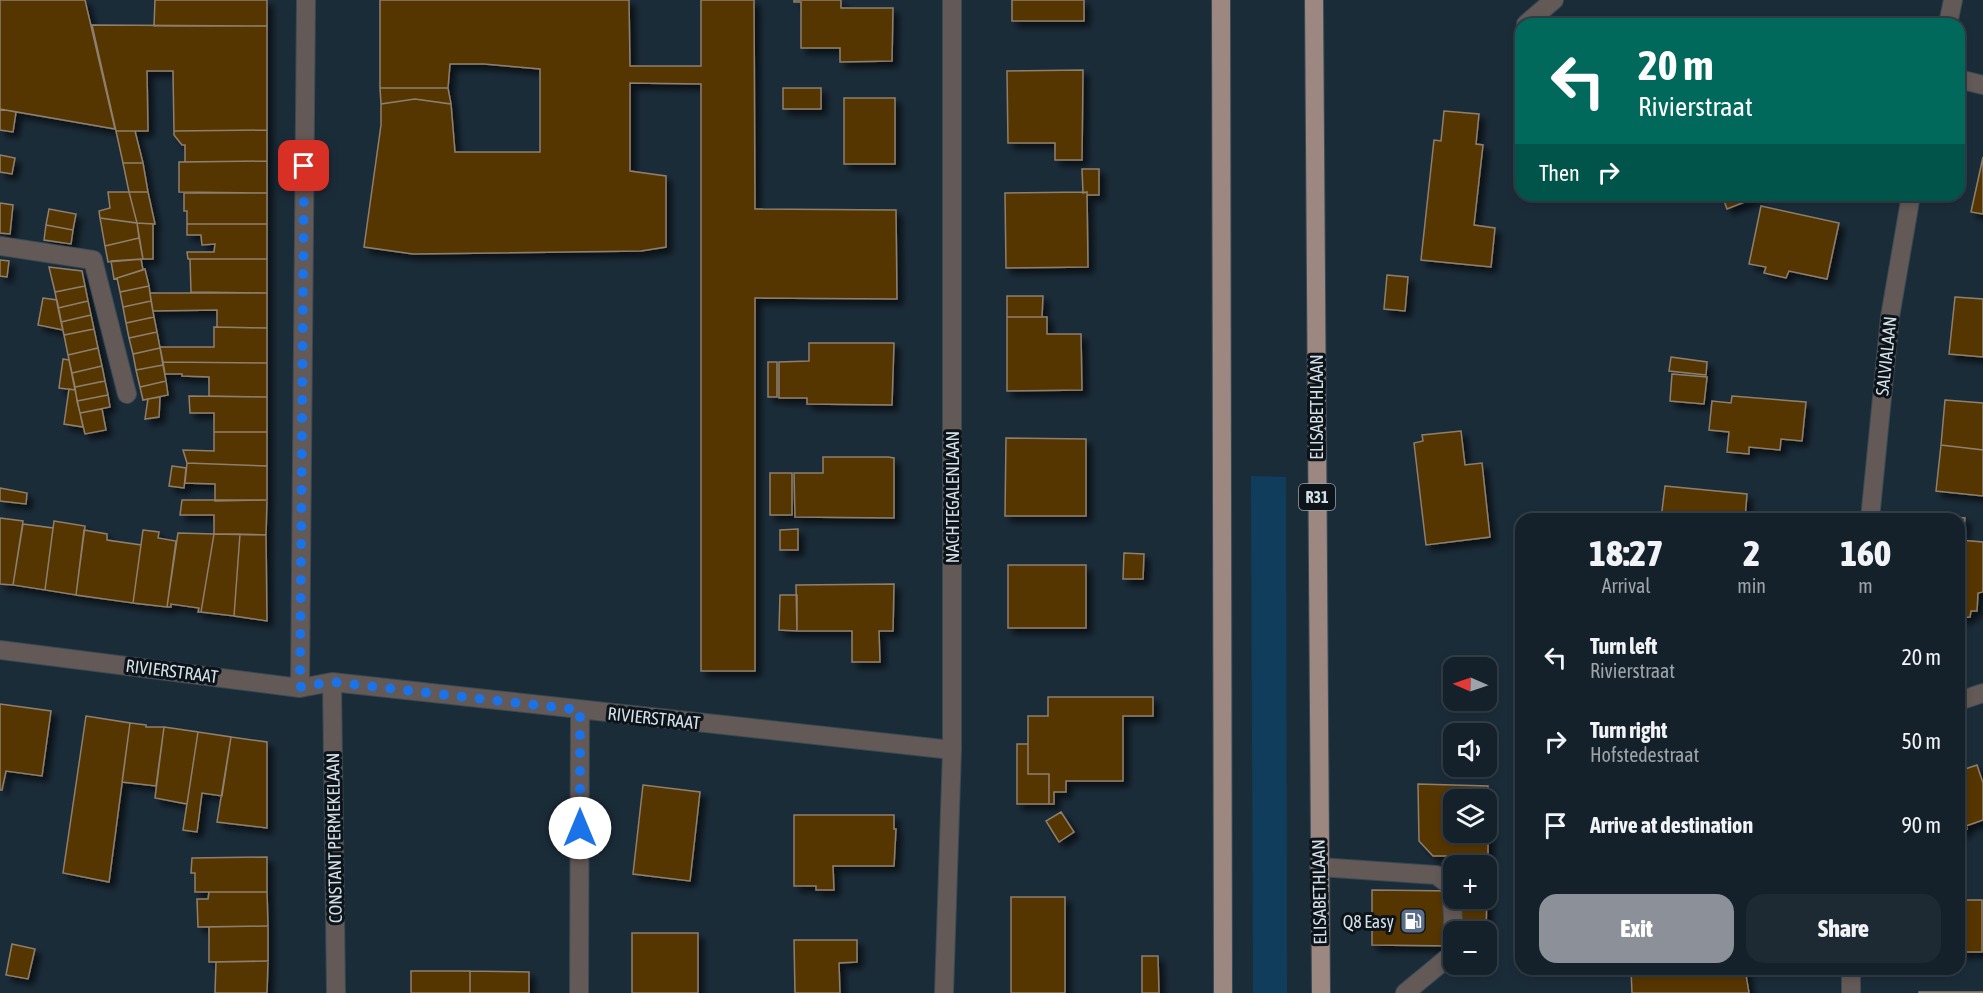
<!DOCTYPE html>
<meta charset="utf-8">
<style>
body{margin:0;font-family:"Asap Condensed",sans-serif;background:#1d2933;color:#f1f3f6;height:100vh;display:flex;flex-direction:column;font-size:22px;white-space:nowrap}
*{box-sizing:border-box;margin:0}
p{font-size:20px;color:#9da3a9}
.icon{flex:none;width:33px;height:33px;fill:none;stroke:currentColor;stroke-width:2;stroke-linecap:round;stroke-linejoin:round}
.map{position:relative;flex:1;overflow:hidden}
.details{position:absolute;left:1515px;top:513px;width:450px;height:462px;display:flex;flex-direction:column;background:#14212b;border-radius:18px;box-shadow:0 3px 9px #0003,0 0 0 2px #333e47}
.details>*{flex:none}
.hud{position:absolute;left:1515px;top:18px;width:450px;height:183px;border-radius:18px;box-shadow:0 3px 9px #0003,0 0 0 2px #333e47;background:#00695c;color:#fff;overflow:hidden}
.needle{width:39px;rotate:272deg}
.tools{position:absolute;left:1443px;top:657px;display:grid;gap:12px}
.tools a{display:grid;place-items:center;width:54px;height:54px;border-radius:12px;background:#14212b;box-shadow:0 3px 9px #0003,0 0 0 2px #333e47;font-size:30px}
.pin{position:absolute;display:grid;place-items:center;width:51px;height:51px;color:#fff;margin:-26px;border-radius:12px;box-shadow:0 3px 9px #0006}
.me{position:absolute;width:66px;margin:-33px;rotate:0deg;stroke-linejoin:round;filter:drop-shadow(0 0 4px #0008)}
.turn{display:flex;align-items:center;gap:21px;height:126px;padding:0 24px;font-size:27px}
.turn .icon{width:78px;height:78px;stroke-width:2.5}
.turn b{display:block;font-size:42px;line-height:51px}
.then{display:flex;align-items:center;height:57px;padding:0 24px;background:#0003;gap:12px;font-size:22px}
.eta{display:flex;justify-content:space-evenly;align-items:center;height:102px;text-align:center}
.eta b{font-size:36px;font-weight:800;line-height:42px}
.action{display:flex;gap:12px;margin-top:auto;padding:12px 24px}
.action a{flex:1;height:69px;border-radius:18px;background:#8c9099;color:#fff;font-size:24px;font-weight:800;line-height:69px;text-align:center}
.action a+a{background:#1d2933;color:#f1f3f6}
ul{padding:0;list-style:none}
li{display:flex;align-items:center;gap:18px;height:84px;padding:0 24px}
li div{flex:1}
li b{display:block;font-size:22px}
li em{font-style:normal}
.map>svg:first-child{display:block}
</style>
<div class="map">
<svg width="1983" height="993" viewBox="0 0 1983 993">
<defs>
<filter id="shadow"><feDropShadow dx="5.5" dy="5.5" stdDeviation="3" flood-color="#0009"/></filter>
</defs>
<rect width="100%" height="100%" fill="#1b2c39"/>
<path fill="#113d5c" d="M1251 476 1286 477 1287 993H1253Z"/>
<path fill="#543503" stroke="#8e7f6d" stroke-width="1.5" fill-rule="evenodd" filter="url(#shadow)" d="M0 0H85L115 129 0 109Z
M155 0H267V26H154Z
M380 0H629L630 66H701V0H754L755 209 896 210 897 299 755 298V671H701V84L630 83V171L666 176V247L641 251 413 254 364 247 381 125V104L415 99 451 104 455 152H540V69L484 64H450L448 88H380Z
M794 0H841V8H893L892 61 840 62V48H801V2H794Z
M1012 0H1084V21H1012Z
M92 25 267 26V130L174 131 173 71H147L148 131H116Z
M1083 70 1082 160H1055V143H1008L1007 71Z
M380 88H448L451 104 415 99 381 104Z
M783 88H821V109H783Z
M844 98H895V164H844Z
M0 109 16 112 13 132 0 130Z
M1444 111 1479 114 1476 144 1483 145 1474 225 1495 228 1491 267 1421 260 1434 140 1441 141Z
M267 130V161L185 162V145H182L174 135V131Z
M116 131H135L143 163H123Z
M0 155 15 158 12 174 0 172Z
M1983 157V214L1971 212Z
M267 161V193L179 192V162Z
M123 163H143L148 192H129Z
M1082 169H1099V195H1087V192L1083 193Z
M108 192H129L137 223 100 218 99 211 110 208Z
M129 192H148L155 224 137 223Z
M1087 192 1088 267 1006 268 1005 193Z
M184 193H267V224H187V211H184Z
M1722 195H1760V196L1727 209Z
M0 203 13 205 10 234 0 233Z
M1761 206 1839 223 1827 279 1789 271 1786 278 1764 273 1766 267 1749 264Z
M49 209 76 214 73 230 46 225Z
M100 218 137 223 139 238 105 246Z
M137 223 153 224V259H143Z
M187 224H267V259H188L187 252H214L215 244 202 245 201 235H187Z
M46 225 73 230 71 244 44 240Z
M139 238 143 259 108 262 105 246Z
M141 259 143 270 114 279 111 261Z
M190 259H267V293L191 292Z
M0 260 9 261 7 277 0 276Z
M49 267 82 271 85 286 55 292Z
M145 269 149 286 120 292 117 278Z
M1387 275 1408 277 1405 311 1384 309Z
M85 286 88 301 58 308 55 292Z
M149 286 151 301 123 307 120 292Z
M150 293H267V328L217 327V310L153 311Z
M1007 296H1043L1042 317H1007Z
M1955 297 1983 299V357L1949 354Z
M43 298 57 300 63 330 38 325Z
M88 301 91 315 61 322 58 308Z
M151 301 154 317 126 323 123 307Z
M91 315 94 329 64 335 61 322Z
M154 317 157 332 129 338 126 323Z
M1007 317H1047V334H1081L1082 390 1007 391Z
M214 327 267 328V363L163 362 160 347H214Z
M94 329 98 348 68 355 64 335Z
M157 332 160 348 133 354 129 338Z
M809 343H894L892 405 807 404V398H779V362L809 361Z
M98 348 102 366 72 373 68 355Z
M160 348 163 365 136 370 133 354Z
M1671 357 1707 362 1706 375 1669 371Z
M63 359 69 360 75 390 59 388Z
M163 362 267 363V397L209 396V377L182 376V374H165Z
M768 362H777V397H768Z
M163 365 166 381 140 387 136 370Z
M102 366 105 381 75 387 72 373Z
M1672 374 1707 377 1704 404 1670 401Z
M105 381 108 395 77 401 75 387Z
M166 381 168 395 143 400 140 387Z
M69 389 75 390 83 427 64 424Z
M108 395 110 407 80 413 77 401Z
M189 396 267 397V432H214V413H190Z
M1732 396 1806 402 1802 441 1781 439 1780 450 1749 447V454L1727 452 1729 432 1709 430 1712 401 1731 403Z
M160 397 159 417 145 419 148 399Z
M1945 400 1983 403V450L1941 445Z
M102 409 106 430 85 434 80 413Z
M1461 431 1465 465 1482 463 1490 537 1426 545 1414 443 1423 441 1422 435Z
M214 432H267V466L187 463 183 450 214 451Z
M1006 438 1086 439V516H1005Z
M1941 445 1983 450V496L1936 491Z
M823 457H888L894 458V518L795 517 794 473H823Z
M187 463 267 466V500L215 501V484L185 483Z
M172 466 186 468 184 488 169 486Z
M770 473H792V515H770Z
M1665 486 1747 494 1745 519H1661Z
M0 488 27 493 26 504 0 501Z
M182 500H267L266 535 214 534V515H180Z
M1941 516 1965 518 1963 536H1959V519H1941Z
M0 518 23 521 13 585 0 584Z
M54 521 85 526 76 595 45 590Z
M23 524 53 528 45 590 13 585Z
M798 529V550H780V530Z
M84 530 107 534V540L141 545 133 603 76 595Z
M143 530 159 532 158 538 176 541 167 607 133 603Z
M178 533 214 534 201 612H198L199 608 171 604V607H167Z
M214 534H240L234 616 201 612Z
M240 534 266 535 267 621 234 616Z
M1959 540 1983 542V592L1978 593 1977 611H1971L1970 617 1959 618Z
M1124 553 1144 554 1143 579H1123Z
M1008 565H1086V628H1008Z
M894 584 893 631H879L880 662H852V631H797L796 585Z
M780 595H797V631L779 630Z
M1048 697H1153V716H1123V781H1066V792H1054V804H1049V774H1028V716H1048Z
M0 704 51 711 42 776 6 771 2 790H0Z
M86 716 130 723 109 882 63 873Z
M130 723 146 725V727H164L156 786 122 782Z
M164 727 198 732 187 804 155 798Z
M198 732 231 737 222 796 202 793 197 832 183 830Z
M231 737 267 742V828L217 822Z
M1017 744H1028V774H1049V804H1017Z
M1977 765 1983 783V820L1966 826 1967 829 1959 832V771Z
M1418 784 1488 786V856H1433L1419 841ZM1454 800H1486V832H1454Z
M643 785 700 792 690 881 633 874Z
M1061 812 1074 832 1059 842 1046 821Z
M794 815H894V829H896L894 866H833L834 890H816V886H794Z
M267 857V892H195V873H191L192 858Z
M1372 890 1454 891V898H1486L1487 891 1486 932H1454V946L1372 945Z
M209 892H267L268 926 198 927 197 899H208Z
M1011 897H1065V993H1011Z
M1959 900H1982V952H1959Z
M268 926V961L209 962V927Z
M632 933H698V993H632Z
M794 940H857V962L839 963 840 993H795Z
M12 944 35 949 28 979 6 975Z
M1142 956H1158L1159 993H1142Z
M268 961 267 993H215L216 962Z
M1654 969 1688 972 1710 969H1745L1749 993H1632L1631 970Z
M411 971H470V993H411Z
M470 971 529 972V993H470Z
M1919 992H1983V993H1919Z"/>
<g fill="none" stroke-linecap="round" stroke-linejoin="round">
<g stroke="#394955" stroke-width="20">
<path id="minor" d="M1526 24 1554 0
M1948 24 1953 0
M1959 79 1983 85
M0 246 93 260 127 394
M1870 519 1890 317 1911 195
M0 650 300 688 332 682 952 750
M332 682 336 993
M300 688 306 0
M1959 701 1983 693
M1319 867 1436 875 1451 886 1453 919 1451 955 1405 993
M1851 969V993
M579 993 580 710
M944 993 952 750V0"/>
</g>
<g stroke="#394955" stroke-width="20">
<path id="major" d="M1221 0 1223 993
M1314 0 1321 993"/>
</g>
<use href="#minor" stroke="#635956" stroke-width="18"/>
<use href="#major" stroke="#9c8781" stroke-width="18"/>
</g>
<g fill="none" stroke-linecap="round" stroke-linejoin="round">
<path stroke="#1a73e8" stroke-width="10" stroke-dasharray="0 18" d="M304 166 300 687 332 682 580 710V828"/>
</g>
<defs>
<g id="fuel-square" transform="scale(1.35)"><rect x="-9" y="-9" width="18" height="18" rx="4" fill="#5c6f8a" stroke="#0c1319"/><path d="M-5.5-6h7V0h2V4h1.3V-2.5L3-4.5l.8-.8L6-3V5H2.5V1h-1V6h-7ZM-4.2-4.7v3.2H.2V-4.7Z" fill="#fff"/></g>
</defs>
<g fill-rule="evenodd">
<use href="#fuel-square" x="1413" y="921"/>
</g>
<g text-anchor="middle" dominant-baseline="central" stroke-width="6" stroke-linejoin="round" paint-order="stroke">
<rect fill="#0c1319" stroke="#99a2a9" stroke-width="1.5" x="1299" y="484" width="36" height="26" rx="4.5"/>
<g font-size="16" font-weight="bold" fill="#d5dfe7">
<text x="1317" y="497">R31</text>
</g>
<g font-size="18" fill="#d5dfe7" stroke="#0c1319">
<text transform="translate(1886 356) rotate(-84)">SALVIALAAN</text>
<text transform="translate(1316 407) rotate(-90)">ELISABETHLAAN</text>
<text transform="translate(952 497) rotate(-90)">NACHTEGALENLAAN</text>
<text transform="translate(172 671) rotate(7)">RIVIERSTRAAT</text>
<text transform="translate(654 718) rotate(6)">RIVIERSTRAAT</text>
<text transform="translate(334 838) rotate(-91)">CONSTANT PERMEKELAAN</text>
<text transform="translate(1319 892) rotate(-91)">ELISABETHLAAN</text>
</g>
<g font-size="18" fill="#d5dfe7" stroke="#0c1319" text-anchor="end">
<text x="1394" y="921">Q8 Easy</text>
</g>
</g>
</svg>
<div class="tools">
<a><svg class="needle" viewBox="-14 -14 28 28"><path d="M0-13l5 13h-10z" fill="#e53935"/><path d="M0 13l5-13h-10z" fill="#9da3a9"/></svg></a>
<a><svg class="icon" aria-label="sound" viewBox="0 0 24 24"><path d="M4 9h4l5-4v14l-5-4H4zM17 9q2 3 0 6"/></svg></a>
<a><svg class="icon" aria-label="layers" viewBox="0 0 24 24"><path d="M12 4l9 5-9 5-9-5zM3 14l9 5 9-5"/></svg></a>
<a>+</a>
<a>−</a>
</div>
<div class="pin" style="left:304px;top:166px;background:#d93025"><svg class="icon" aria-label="arrive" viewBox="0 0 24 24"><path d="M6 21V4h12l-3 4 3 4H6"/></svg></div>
<svg class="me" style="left:580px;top:828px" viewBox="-20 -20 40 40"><circle r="19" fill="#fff"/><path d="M0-13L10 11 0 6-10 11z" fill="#1a73e8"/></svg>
<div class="hud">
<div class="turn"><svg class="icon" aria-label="left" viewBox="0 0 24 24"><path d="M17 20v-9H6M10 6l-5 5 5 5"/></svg><div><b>20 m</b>Rivierstraat</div></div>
<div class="then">Then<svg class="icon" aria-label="right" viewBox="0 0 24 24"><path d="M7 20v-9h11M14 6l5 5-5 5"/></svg></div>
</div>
<section class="details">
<div class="eta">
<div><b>18:27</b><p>Arrival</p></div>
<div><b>2</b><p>min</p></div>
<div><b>160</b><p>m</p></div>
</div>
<ul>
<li><svg class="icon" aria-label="left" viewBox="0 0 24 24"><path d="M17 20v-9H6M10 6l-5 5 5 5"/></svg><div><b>Turn left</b><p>Rivierstraat</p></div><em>20 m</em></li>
<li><svg class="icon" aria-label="right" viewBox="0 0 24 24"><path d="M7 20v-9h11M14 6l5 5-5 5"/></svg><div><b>Turn right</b><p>Hofstedestraat</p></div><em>50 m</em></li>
<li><svg class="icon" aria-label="arrive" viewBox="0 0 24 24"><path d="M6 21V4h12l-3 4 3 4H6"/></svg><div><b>Arrive at destination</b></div><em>90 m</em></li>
</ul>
<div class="action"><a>Exit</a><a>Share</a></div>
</section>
</div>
